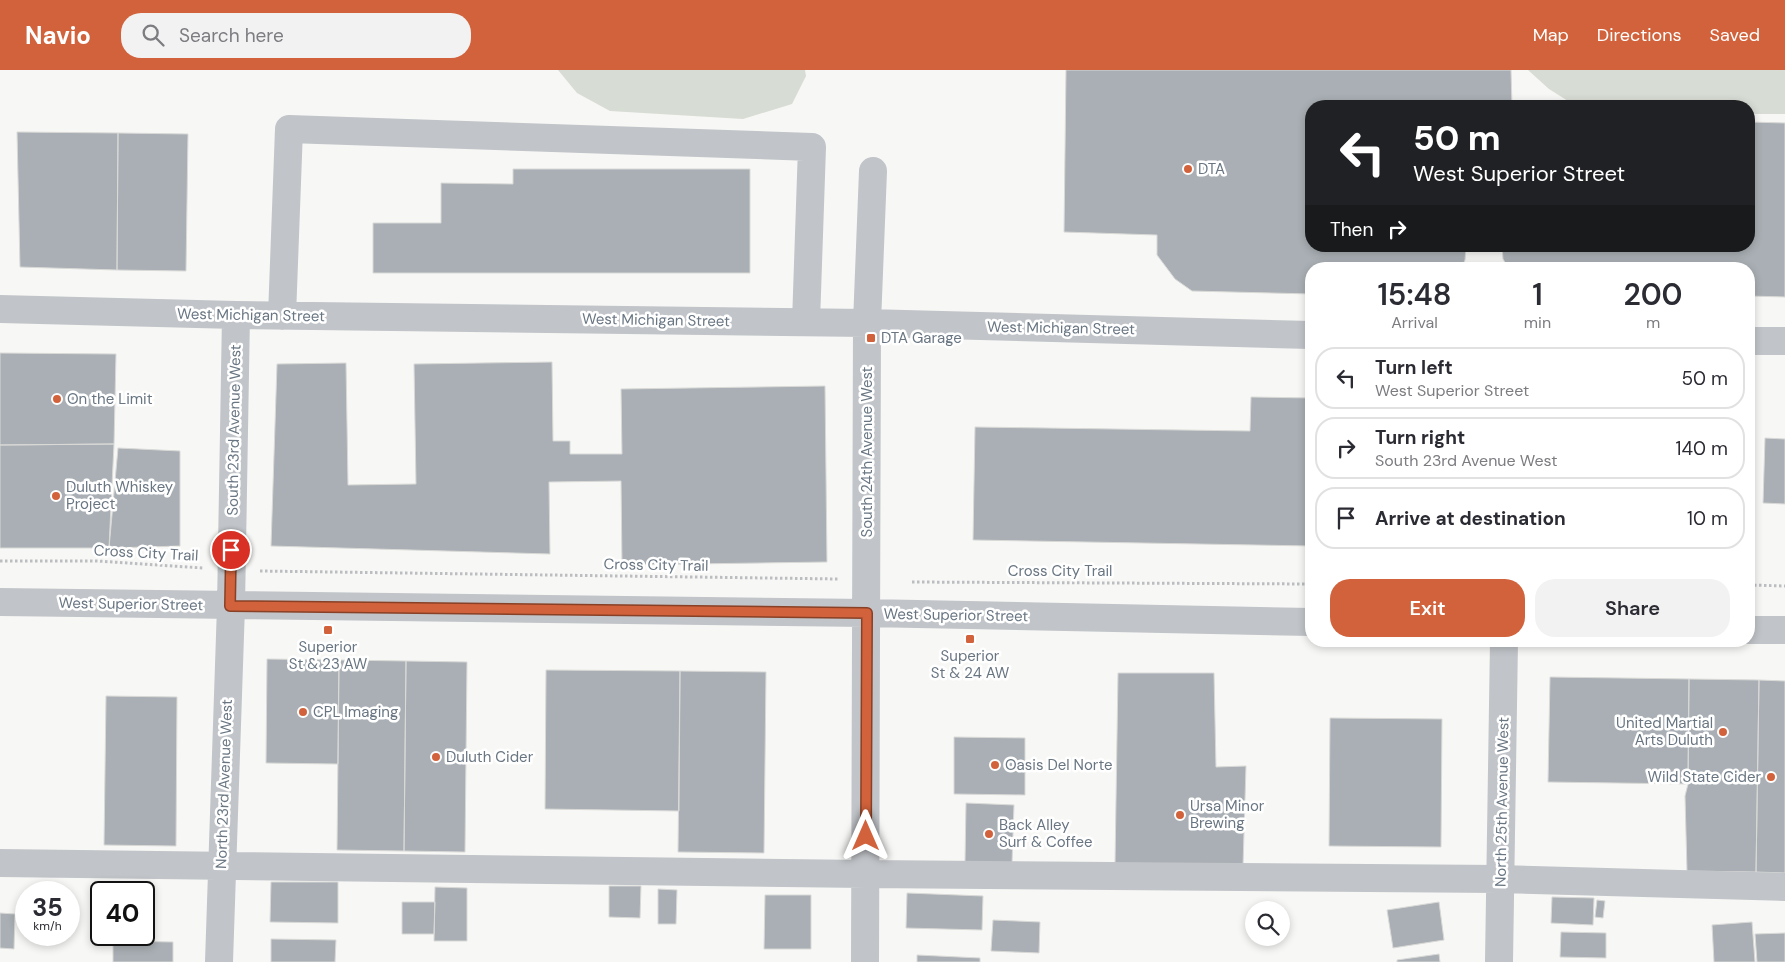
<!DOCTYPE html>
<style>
body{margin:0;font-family:"DM Sans",sans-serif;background:#f2f2f3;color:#2b2b33;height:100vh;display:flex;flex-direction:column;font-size:19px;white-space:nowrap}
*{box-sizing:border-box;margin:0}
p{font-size:16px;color:#7c7c81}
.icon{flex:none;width:28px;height:28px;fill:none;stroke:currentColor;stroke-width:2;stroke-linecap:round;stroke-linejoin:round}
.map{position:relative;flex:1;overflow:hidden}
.side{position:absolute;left:1305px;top:192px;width:450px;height:385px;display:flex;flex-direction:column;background:#fff;border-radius:20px;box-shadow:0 2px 8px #0003}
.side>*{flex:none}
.banner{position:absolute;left:1305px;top:30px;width:450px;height:152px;border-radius:20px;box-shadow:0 2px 8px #0003;background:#202124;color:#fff;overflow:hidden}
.buttons{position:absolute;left:1245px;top:831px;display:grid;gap:10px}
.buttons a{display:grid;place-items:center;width:45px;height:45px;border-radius:50%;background:#fff;box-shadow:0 2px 8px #0003;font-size:25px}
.speed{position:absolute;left:15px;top:811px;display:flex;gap:10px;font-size:25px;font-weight:700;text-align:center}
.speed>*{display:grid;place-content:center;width:65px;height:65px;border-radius:50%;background:#fff;box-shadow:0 2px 8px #0003;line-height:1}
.speed small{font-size:12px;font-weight:400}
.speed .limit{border:2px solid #111;border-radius:8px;background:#fff;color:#111}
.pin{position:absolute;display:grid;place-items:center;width:42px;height:42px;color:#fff;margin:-21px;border:2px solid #fff;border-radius:50%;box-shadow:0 1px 5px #0007}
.me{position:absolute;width:55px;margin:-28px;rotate:0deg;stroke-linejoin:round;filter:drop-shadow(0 0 4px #0008)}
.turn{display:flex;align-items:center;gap:18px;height:105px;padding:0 25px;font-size:22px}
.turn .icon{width:65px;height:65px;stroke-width:2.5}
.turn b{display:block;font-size:35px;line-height:42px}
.then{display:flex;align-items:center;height:48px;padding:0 25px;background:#0003;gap:10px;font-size:19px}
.eta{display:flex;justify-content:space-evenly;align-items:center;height:85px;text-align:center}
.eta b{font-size:30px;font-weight:600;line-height:35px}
.cta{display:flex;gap:10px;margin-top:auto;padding:10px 25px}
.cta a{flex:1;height:58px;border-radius:20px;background:#d1623b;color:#fff;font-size:20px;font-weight:600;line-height:58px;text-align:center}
.cta a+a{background:#f2f2f3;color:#2b2b33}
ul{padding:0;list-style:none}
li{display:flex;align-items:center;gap:15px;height:62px;margin:0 10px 8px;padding:0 15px;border:2px solid #e1e1e2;border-radius:20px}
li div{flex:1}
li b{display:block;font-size:19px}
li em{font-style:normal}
header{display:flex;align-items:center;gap:30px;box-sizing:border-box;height:70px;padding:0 25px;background:#d1623b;color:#fff}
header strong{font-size:24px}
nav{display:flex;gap:28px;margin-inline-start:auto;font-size:18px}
.search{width:350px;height:45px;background:#f2f2f3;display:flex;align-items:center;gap:12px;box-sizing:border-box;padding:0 18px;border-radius:20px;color:#7c7c81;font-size:19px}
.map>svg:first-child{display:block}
</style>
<header>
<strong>Navio</strong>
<div class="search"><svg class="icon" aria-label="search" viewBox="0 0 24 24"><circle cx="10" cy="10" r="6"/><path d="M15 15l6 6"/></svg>Search here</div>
<nav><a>Map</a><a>Directions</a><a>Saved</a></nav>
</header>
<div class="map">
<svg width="1785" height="892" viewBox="0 0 1785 892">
<rect width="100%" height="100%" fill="#f7f7f5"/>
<path fill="#d7dcd4" d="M558 0H805L806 6 792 34 743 49 610 41 577 23Z
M1528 0H1785V44H1749V36H1576L1549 19Z"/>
<path fill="#a9afb4" stroke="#d9d9d7" d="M1066 0H1511L1512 36H1311V176H1466L1465 190 1461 199H1311V224L1192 221 1175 209 1157 185V165L1064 162Z
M1749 52 1785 53V227L1749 226V199H1509L1503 189 1502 176H1749Z
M17 62 118 63 117 200 20 197Z
M118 63 188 64 186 201 117 200Z
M513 99H750V203H373V153H441V113L513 114Z
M0 283 116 284 114 374 0 375Z
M552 292 553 371H570V384H622L621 319 825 316 827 492 622 495 621 411 549 412 550 484 271 476 277 294 346 293 348 415 416 414 414 294Z
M1251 327 1311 328V476L973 470 975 357 1250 361Z
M1765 368 1785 369V434L1763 433Z
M114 374 109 478H0V375Z
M118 378 180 381V476L109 478Z
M267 589 339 590 338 694 266 693Z
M339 590 406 591 404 781 337 780Z
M406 591 467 592 465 782 404 781Z
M546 600 680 601 679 741 545 739Z
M680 601 766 602 764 783 678 782Z
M1118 603H1214L1216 697 1246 696 1243 796 1115 794Z
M1550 607 1689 609 1688 714 1548 712Z
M1689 609 1759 610 1756 802 1687 801 1685 726 1688 714Z
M1759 610 1785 611V803L1756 802Z
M106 626 177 627 176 776 104 775Z
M1330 648 1442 649 1441 777 1329 776Z
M954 667 1025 668V725L954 724Z
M966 733 1014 735 1012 793 965 792Z
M271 812H338V853L270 852Z
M609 816H641L640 848 609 847Z
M435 817 467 818V871H434Z
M658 819 677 820 676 854H658Z
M907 823 983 826 982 860 906 858Z
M765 825H811V879H764Z
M1552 827 1594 828 1593 855 1551 853Z
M1597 830 1605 831 1603 848 1595 847Z
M402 832H435L434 864H402Z
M1439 832 1444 870 1393 878 1387 840Z
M0 843 15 844 14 879 0 878Z
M993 850 1040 852 1039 883 991 881Z
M1752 852 1755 892H1714L1712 855Z
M1561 862 1606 863V888L1560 887Z
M1785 863V892H1757L1755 864Z
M271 869 336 870 335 892H271Z
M113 871 173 872V892H113Z
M1439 884 1440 892H1397V890Z
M917 885 980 888V892H917Z"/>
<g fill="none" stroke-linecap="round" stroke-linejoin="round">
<path stroke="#bbbdc0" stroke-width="3" stroke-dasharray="2.5 2.5" stroke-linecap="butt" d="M0 491H97L203 498
M260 501 838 509
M912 512 1311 514
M1749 515 1785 516"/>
<path stroke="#c1c4c8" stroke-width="28" d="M0 239 236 245 867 253 1311 265
M282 246 289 59 812 77 806 252
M1749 271H1785
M0 532 867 543 1311 552
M1749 560H1785
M0 793 866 804 1500 809 1785 817
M219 892 231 536 236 245
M865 892 867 253 873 101
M1499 892 1504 571"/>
</g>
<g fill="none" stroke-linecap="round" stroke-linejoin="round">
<g stroke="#884026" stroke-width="12">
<path id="route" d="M231 480 230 536 867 543 866 766"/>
</g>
<use href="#route" stroke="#d1623b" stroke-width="9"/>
</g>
<g fill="#d1623b" stroke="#fff" stroke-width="2">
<circle cx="1188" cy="99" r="5"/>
<rect x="866" y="263" width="10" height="10" rx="2.5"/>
<circle cx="57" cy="329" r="5"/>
<circle cx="56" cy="426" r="5"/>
<rect x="323" y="555" width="10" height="10" rx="2.5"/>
<rect x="965" y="564" width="10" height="10" rx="2.5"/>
<circle cx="303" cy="642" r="5"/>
<circle cx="1723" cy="662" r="5"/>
<circle cx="436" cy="687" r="5"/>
<circle cx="995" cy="695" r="5"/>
<circle cx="1771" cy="707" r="5"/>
<circle cx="1180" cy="745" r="5"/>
<circle cx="989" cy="764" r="5"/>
</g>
<g text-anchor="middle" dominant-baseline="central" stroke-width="5" stroke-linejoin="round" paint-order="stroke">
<g font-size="15" fill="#697682" stroke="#fff" text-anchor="start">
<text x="1198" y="99">DTA</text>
<text x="881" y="268">DTA Garage</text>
<text x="67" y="329">On the Limit</text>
<text x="66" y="417">Duluth Whiskey<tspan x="66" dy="17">Project</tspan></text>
<text x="328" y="577" text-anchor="middle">Superior<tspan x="328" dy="17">St &amp; 23 AW</tspan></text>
<text x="970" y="586" text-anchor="middle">Superior<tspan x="970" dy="17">St &amp; 24 AW</tspan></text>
<text x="313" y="642">CPL Imaging</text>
<text x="1713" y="653" text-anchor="end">United Martial<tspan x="1713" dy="17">Arts Duluth</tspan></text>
<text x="446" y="687">Duluth Cider</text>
<text x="1005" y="695">Oasis Del Norte</text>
<text x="1761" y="707" text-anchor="end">Wild State Cider</text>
<text x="1190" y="736">Ursa Minor<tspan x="1190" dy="17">Brewing</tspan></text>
<text x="999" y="755">Back Alley<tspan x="999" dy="17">Surf &amp; Coffee</tspan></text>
</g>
<g font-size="15" fill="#697682" stroke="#fff">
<text transform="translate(251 245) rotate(1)">West Michigan Street</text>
<text transform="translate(656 250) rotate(1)">West Michigan Street</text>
<text transform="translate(1061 258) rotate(1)">West Michigan Street</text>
<text transform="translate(234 360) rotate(-89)">South 23rd Avenue West</text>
<text transform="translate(867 382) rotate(-90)">South 24th Avenue West</text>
<text transform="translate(146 483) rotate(3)">Cross City Trail</text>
<text transform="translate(656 495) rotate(1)">Cross City Trail</text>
<text x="1060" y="501">Cross City Trail</text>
<text transform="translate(131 534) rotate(1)">West Superior Street</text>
<text transform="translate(956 545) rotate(1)">West Superior Street</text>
<text transform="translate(224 714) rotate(-88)">North 23rd Avenue West</text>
<text transform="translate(1502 732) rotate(-89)">North 25th Avenue West</text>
</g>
</g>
</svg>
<div class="buttons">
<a><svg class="icon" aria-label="search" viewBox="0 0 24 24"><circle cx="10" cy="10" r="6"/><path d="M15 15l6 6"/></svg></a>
</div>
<div class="speed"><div>35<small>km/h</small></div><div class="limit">40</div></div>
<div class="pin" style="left:231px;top:480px;background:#d93025"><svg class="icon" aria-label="arrive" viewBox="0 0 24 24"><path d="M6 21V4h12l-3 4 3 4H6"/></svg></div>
<svg class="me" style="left:866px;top:766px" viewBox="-20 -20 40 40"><path d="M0-17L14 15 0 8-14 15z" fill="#d1623b" stroke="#fff" stroke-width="4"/></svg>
<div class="banner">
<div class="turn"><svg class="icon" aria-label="left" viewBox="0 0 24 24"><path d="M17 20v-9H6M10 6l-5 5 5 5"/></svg><div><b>50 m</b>West Superior Street</div></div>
<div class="then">Then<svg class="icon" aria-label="right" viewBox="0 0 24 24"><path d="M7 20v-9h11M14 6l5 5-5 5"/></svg></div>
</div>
<section class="side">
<div class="eta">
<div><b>15:48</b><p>Arrival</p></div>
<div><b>1</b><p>min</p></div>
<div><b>200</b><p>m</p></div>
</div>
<ul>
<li><svg class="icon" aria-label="left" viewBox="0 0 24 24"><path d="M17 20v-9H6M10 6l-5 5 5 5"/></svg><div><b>Turn left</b><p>West Superior Street</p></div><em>50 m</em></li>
<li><svg class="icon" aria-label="right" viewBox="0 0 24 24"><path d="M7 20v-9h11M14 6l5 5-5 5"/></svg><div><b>Turn right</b><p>South 23rd Avenue West</p></div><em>140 m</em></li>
<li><svg class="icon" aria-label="arrive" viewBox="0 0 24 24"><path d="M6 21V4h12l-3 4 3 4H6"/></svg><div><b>Arrive at destination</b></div><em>10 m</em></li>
</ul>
<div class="cta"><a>Exit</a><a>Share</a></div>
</section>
</div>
